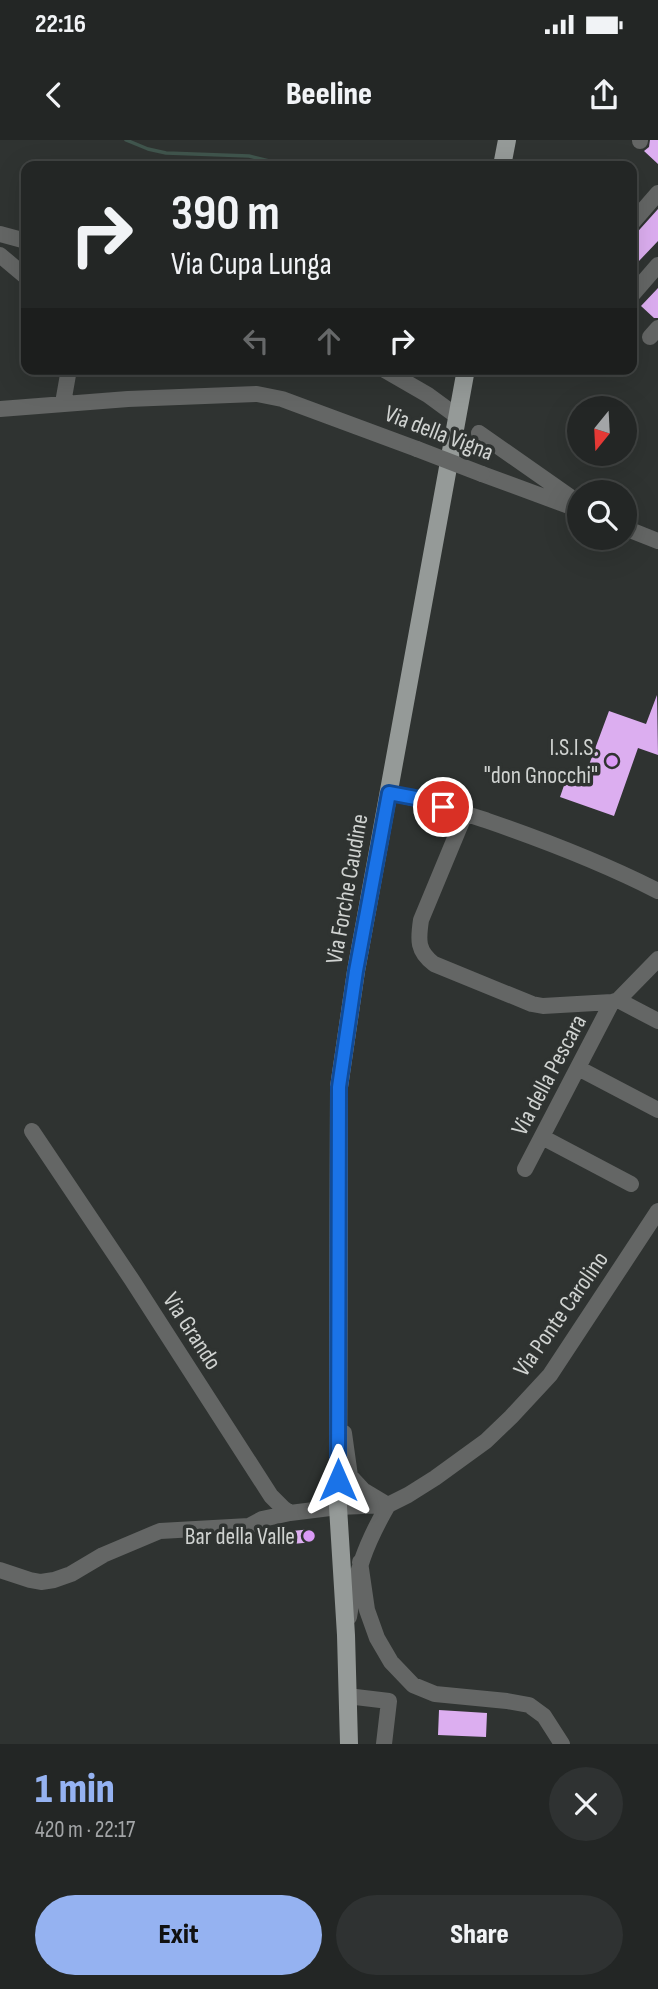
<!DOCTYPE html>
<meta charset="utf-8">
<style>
body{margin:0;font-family:"Sofia Sans Condensed",sans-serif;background:#2f3232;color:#f1f3f6;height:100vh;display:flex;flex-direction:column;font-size:26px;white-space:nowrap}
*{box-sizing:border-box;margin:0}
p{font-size:23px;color:#a3a5a7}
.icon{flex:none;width:38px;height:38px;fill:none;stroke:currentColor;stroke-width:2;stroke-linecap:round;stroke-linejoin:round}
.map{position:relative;height:1604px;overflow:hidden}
.sheet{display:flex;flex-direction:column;background:#232625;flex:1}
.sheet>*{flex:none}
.top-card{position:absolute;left:21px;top:21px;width:616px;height:214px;border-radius:14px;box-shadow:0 7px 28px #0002,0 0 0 2px #404342;background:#232625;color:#f1f3f6;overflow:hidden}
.needle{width:46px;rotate:198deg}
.controls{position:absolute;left:567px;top:256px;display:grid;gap:14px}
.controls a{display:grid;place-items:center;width:70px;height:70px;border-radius:50%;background:#232625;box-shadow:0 7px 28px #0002,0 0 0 2px #404342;font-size:35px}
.pin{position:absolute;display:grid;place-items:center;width:60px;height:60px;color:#fff;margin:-30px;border:4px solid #fff;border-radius:50%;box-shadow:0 2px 7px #0007}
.me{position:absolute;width:77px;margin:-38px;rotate:0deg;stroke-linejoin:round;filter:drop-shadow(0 0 5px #0008)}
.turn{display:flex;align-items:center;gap:24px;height:147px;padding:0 35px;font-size:32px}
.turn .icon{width:91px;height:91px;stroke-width:2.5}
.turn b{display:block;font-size:49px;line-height:60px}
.lanes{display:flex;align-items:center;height:66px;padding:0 35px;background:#0003;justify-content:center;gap:35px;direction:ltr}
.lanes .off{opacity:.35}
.round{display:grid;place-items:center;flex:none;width:74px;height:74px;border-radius:37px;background:#2f3232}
.headline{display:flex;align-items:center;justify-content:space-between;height:119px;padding:0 35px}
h1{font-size:42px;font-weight:800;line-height:52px;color:#95b2f1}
.action{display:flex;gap:14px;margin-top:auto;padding:14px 35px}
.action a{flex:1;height:80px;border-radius:42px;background:#95b2f1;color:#111;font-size:28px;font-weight:800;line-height:80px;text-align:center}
.action a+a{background:#2f3232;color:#f1f3f6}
.status{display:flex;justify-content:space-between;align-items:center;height:49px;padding:0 35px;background:#232625;direction:ltr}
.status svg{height:19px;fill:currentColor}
header{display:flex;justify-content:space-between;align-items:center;height:91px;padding:0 35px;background:#232625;font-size:32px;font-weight:800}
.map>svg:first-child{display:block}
</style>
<div class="status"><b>22:16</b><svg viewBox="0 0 49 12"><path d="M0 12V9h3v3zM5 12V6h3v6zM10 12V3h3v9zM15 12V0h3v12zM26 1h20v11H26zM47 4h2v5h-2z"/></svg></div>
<header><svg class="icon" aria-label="back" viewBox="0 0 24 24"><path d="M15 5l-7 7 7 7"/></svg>Beeline<svg class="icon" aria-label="share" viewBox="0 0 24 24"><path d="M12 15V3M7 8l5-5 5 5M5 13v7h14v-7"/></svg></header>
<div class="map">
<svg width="658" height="1604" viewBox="0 0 658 1604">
<rect width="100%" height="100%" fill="#2f3331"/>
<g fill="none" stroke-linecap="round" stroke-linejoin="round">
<path stroke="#40554d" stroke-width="3.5" d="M126 0 148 9 166 13 249 16 269 21"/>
</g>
<path fill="#dcaef0" d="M650 0H658V24L644 11 649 7Z
M658 69V101L639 121 637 119 632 126V98Z
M658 148V178H654L641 166Z
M657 555 658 615 638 608 614 676 560 657 570 628 586 633 609 571 646 584Z
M312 1389 313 1402 293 1404 292 1391Z
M439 1570 487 1573 486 1597 438 1595Z"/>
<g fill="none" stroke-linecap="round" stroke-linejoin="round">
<path stroke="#646665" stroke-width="16" d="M640 1V0
M632 83 658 53
M0 94 26 101
M0 115 26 137
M632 155 658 125
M650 197 658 188
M383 229 428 255 458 277
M63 263 69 229
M0 269 128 259 257 254 282 259 417 309
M479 293 579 363
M482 334 577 369
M625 388 658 401
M389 653C423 659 455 670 488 681 546 701 603 723 658 751
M465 674 421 780C418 800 417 811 434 824L532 864 543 866 612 862 618 860 658 819
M618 860 658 881
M578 928 658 970
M32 991 132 1140 271 1356 283 1368 290 1373
M542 997 631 1044
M525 1029 612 862
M344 1293 350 1336 363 1350 388 1365
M360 1422 367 1470 377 1498 391 1522 413 1545 435 1554 507 1561 529 1565 544 1576 562 1604
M0 1430 30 1440 41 1442 54 1440 71 1434 103 1415 160 1391 249 1386 262 1379 290 1373 338 1367 388 1365 408 1355 435 1338 486 1301 511 1277 550 1235 658 1071
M349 1477C356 1431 365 1405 388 1365
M347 1556 389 1561 384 1604"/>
<path stroke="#959a98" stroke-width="18" d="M502 26 507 0
M349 1604 346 1495 338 1367 339 947 356 831 466 229"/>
<path stroke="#646665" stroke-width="16" d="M417 309 482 334"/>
</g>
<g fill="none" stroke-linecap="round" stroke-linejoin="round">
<g stroke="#114b97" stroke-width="18">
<path id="route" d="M338 1340 339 947 356 831 389 653 421 659 443 667"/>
</g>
<use href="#route" stroke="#1a73e8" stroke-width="12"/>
</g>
<g fill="#da9af6" stroke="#2f3331" stroke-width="2.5">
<circle cx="612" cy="621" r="7"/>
<circle cx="309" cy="1396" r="7"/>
</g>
<g text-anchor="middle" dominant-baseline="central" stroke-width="7" stroke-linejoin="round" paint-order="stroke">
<g font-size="24" fill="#d0d3d1" stroke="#2f3331">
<text transform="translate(439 293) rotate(21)">Via della Vigna</text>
<text transform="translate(347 749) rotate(-80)">Via Forche Caudine</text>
<text transform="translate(549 935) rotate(-62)">Via della Pescara</text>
<text transform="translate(561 1174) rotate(-55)">Via Ponte Carolino</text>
<text transform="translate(192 1191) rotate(57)">Via Grando</text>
</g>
<g font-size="24" fill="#d0d3d1" stroke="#2f3331" text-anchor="end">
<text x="598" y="607">I.S.I.S.<tspan x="598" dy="28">"don Gnocchi"</tspan></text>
<text x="295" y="1396">Bar della Valle</text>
</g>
</g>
</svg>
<div class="controls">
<a><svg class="needle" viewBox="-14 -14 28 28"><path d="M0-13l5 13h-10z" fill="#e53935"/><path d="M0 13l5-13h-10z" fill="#a3a5a7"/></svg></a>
<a><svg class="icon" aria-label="search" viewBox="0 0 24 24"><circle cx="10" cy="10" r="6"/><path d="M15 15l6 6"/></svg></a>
</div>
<div class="pin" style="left:443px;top:667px;background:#d93025"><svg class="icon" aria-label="arrive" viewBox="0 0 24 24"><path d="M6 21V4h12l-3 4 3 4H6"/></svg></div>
<svg class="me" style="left:338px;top:1340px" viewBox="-20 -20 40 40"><path d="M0-17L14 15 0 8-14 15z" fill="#1a73e8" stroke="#fff" stroke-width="4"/></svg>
<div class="top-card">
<div class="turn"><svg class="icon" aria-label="right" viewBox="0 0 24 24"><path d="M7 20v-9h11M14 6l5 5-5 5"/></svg><div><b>390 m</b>Via Cupa Lunga</div></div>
<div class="lanes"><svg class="icon off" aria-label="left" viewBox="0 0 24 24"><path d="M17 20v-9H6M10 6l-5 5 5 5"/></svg><svg class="icon off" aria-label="ahead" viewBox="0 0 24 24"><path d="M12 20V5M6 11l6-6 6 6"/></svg><svg class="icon" aria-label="right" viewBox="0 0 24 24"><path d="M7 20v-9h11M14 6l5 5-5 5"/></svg></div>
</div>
</div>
<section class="sheet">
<div class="headline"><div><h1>1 min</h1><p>420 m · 22:17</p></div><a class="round"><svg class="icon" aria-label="close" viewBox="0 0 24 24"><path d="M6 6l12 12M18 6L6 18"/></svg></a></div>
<div class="action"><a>Exit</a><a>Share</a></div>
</section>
